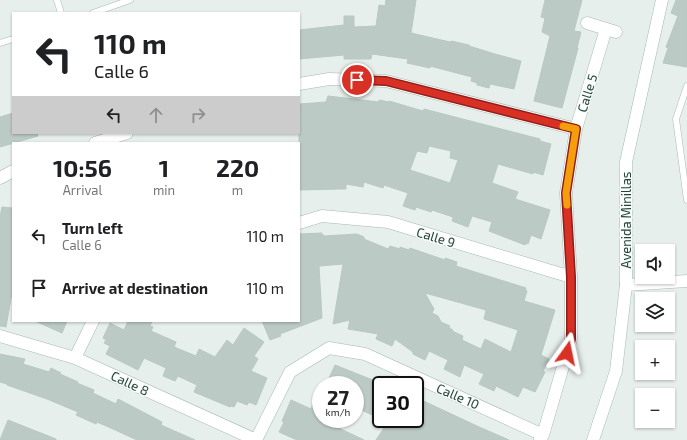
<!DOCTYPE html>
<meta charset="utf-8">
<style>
body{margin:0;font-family:"Exo 2",sans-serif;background:#f2f2f2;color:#202124;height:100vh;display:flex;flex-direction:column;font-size:15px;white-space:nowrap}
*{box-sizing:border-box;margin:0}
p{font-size:13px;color:#757577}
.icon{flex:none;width:22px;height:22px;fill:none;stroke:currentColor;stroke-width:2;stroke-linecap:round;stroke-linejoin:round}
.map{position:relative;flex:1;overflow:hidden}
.side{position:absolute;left:12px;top:142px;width:288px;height:180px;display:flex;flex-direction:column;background:#fff;border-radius:0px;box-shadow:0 1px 3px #0004}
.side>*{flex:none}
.guide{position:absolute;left:12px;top:12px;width:288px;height:122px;border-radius:0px;box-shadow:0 1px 3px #0004;background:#fff;color:#202124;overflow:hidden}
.tools{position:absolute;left:635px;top:244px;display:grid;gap:8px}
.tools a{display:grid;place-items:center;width:40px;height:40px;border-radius:0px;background:#fff;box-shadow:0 1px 3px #0004;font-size:20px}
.speed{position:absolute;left:312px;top:376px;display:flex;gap:8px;font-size:20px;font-weight:700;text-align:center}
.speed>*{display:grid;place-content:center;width:52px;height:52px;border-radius:50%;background:#fff;box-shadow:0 1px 3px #0004;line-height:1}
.speed small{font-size:10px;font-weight:400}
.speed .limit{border:2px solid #111;border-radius:6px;background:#fff;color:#111}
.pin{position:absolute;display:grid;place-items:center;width:34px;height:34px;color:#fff;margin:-17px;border:2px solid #fff;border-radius:50%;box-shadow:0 1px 4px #0007}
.me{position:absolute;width:44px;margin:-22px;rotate:12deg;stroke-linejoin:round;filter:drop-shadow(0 0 3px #0008)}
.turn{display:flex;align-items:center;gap:14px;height:84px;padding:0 16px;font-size:18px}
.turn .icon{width:52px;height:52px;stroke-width:2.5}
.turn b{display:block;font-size:28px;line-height:34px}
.lanes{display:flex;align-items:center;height:38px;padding:0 16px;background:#0003;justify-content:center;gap:20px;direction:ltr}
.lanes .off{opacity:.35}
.eta{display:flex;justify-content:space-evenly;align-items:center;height:68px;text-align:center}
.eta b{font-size:24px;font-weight:700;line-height:28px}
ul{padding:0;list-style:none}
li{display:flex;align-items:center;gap:12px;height:52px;padding:0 16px}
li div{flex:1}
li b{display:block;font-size:15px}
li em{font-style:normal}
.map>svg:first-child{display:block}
</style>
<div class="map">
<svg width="687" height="440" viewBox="0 0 687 440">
<rect width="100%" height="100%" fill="#e6efeb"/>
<path fill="#bbcac4" stroke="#b8c9c2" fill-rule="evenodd" d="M386 0H416L411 33 450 42 451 41 469 45V46L495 54 521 61 514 89 490 84 489 88 477 85V83L471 81 472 77 430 66V68L407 63 408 59 372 54 371 59H344V55L299 59V30L344 25V16H354V27L376 26 379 5 385 6Z
M545 0H582L574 31 581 32 577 48H578L562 108 534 101 550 36 542 32 545 18 541 17Z
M676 0H687V67L663 63 668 48 666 47 678 16 671 13Z
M328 96 379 102V100L389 102V101L423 111 424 109 540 139V141L551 144 543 175 533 172V174L498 164 492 183 518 192 515 199 550 210 541 239 531 235 528 244 526 243 525 245 489 231 492 222 472 216 468 227 452 221 453 217 432 210 431 212 416 207 415 210 403 206 408 193 384 185 383 188 364 182 363 187 346 184V189H340L299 190V106L300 104 326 102ZM429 146 451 151 450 158 458 160 450 183 410 170 417 151 427 153Z
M13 113V133H37L38 136 0 147V117Z
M2 207 13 208V287L6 327 0 326V217Z
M322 233V235H324V236L357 234 364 237V239L388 249 390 246 400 249V247L409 250 410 248 445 260V258L457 262 456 266 526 288 525 290 527 291 524 301 555 310 541 355 549 359 543 371 545 372 535 392 523 387 518 397 496 386 494 391 479 384 484 374 464 365 460 377 444 369 448 360 429 351 425 360 413 354V352L395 339 392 346 376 339 378 334 348 329 350 320 333 324 343 264 319 266 322 318 280 334 281 336 270 340 262 321H299V234ZM425 293 486 310 484 319 518 330 511 352 485 339 481 349 462 340 463 336 452 331 453 330 449 328 450 326 441 322 438 316 432 313 434 309Z
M35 321H67L62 333Z
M128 321H152L150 326 153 327 151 331 176 342 174 347 196 356 199 349 215 357 227 340 233 345 244 328 264 342 254 356 258 359 251 371 267 378 256 405 249 402 247 405 237 401 234 407 231 406 230 407 194 392 197 385 178 376 175 381 163 376 166 368 144 358 138 370 106 354 110 346 104 343 106 340 103 338 110 323 124 330Z
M0 354 25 359 23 364 49 372 51 368 61 373 60 374 78 382 77 383 94 390 93 393 116 404 118 399 162 422 161 425 195 440H137L113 429 97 422 96 424 76 415 78 412 47 399 7 385V384L0 382Z
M335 365 385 385H381V419L355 407V385H326Z
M321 385V419H328L326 422 364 440H297L279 432 284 422 282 421 291 400 311 409Z
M415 397 477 426 509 440H376L390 419H415Z
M8 420 56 439V440H0Z"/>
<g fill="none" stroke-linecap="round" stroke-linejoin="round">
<g stroke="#a8b8b2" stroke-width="7">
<path id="service" d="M57 0 61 13
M93 13 130 0
M0 43 13 39
M687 86 676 119 687 200"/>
</g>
<g stroke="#a8b8b2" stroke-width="13">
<path id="minor" d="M587 23 616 32
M299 84 329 79 386 81 576 129
M95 143 127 133
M0 178 13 171
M299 223 322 216 388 222 571 277
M626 285 687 281
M0 336 75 358 256 440
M75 358 93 321
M256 440 290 372 329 348 365 354 543 435
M540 440 543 435 571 339V277L566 193 576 129 606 29"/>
</g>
<g stroke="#a4bbb3" stroke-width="13">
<path id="secondary" d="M593 440 616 371 626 285V162L662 0"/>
</g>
<use href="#service" stroke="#fff" stroke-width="6"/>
<use href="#minor" stroke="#fff" stroke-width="12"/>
<use href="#secondary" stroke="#fff" stroke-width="12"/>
</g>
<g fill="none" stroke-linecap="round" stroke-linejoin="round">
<g stroke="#8d1f18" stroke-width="10">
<path id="route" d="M357 80 386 81 576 129 566 193 571 277V339L567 353"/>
</g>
<use href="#route" stroke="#d93025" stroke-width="7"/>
<path stroke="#f59e0b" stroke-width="7" d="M563 126 576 129 566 193 567 205"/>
</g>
<g text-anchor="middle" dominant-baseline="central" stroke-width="3" stroke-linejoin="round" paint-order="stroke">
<g font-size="13" fill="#24423a" stroke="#f7fbf9">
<text transform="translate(587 93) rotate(-73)">Calle 5</text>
<text transform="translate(626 220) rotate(-90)">Avenida Minillas</text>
<text transform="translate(436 237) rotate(17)">Calle 9</text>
<text transform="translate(130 383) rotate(25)">Calle 8</text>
<text transform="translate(458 396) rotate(24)">Calle 10</text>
</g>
</g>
</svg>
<div class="tools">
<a><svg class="icon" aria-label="sound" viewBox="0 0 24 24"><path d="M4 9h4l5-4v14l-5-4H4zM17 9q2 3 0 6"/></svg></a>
<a><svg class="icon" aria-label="layers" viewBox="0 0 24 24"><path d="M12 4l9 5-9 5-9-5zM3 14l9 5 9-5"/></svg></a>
<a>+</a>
<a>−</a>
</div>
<div class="speed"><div>27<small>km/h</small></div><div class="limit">30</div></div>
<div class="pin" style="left:357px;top:80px;background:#d93025"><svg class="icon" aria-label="arrive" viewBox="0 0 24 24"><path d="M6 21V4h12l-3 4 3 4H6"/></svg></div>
<svg class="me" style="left:567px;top:353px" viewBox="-20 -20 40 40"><path d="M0-17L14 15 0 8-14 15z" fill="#d93025" stroke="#fff" stroke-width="4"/></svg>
<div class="guide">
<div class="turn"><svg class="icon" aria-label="left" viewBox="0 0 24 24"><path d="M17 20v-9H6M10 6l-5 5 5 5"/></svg><div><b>110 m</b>Calle 6</div></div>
<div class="lanes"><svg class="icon" aria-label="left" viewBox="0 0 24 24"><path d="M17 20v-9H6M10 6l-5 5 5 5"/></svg><svg class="icon off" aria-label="ahead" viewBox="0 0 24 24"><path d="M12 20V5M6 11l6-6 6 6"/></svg><svg class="icon off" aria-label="right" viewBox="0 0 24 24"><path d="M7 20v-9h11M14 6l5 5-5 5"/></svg></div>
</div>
<section class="side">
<div class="eta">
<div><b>10:56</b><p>Arrival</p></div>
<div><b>1</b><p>min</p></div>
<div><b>220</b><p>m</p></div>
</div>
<ul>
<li><svg class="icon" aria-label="left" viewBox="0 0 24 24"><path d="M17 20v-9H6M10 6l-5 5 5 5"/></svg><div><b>Turn left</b><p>Calle 6</p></div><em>110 m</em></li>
<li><svg class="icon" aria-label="arrive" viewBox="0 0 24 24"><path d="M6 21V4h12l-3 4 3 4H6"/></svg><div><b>Arrive at destination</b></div><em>110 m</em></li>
</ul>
</section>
</div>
